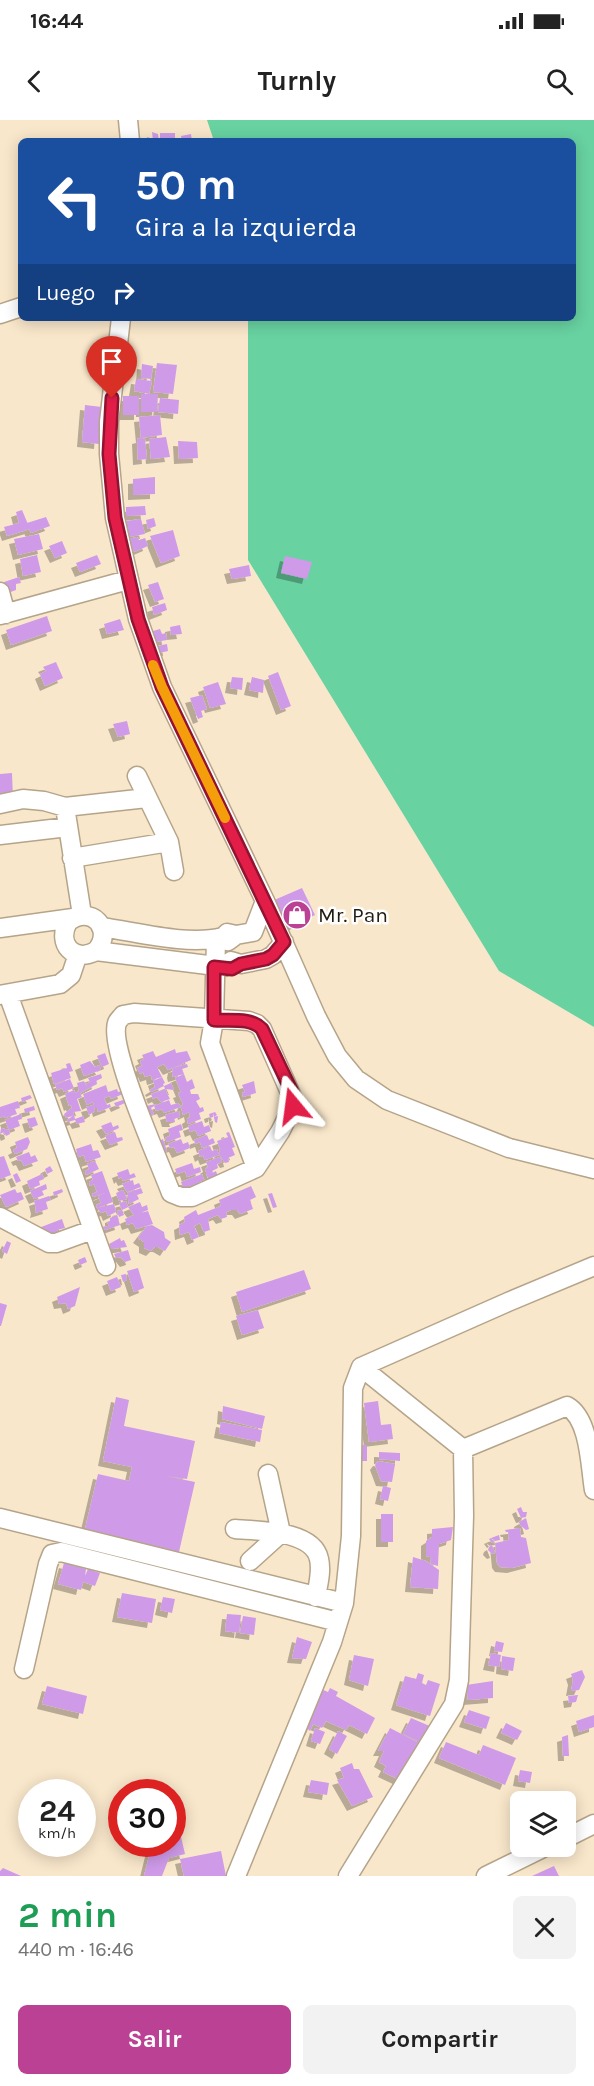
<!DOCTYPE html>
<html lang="es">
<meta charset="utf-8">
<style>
body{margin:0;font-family:Karla,sans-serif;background:#f2f2f2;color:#222;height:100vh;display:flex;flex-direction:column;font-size:22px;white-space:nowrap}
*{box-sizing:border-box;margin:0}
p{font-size:20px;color:#767676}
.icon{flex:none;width:33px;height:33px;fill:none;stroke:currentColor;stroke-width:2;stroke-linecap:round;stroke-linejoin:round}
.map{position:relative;height:1756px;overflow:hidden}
.details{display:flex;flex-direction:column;background:#fff;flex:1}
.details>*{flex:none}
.banner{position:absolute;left:18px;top:18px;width:558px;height:183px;border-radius:9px;box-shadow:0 3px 15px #0003;background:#1a4fa0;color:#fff;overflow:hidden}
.fabs{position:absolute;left:510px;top:1671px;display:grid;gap:12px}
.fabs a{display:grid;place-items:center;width:66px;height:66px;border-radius:9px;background:#fff;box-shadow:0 3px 15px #0003;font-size:30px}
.speed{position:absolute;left:18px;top:1659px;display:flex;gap:12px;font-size:30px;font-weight:700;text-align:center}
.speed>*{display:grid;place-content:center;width:78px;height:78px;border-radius:50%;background:#fff;box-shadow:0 3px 15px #0003;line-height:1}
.speed small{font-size:15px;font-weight:400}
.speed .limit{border:9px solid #d22;background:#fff;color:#111}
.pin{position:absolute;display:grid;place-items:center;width:51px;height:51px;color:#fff;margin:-62px -26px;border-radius:50% 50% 50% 0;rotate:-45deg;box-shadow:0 0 6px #0007}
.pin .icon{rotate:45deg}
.me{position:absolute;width:66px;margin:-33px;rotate:344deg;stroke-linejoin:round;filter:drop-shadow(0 0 4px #0008)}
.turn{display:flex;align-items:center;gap:21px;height:126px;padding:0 18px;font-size:27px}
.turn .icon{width:78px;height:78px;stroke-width:2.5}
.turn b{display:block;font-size:42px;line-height:51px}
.then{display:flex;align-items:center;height:57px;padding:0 18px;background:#0003;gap:12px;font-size:22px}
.round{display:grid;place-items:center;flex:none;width:63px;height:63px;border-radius:9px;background:#f2f2f2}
.summary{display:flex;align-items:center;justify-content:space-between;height:102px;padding:0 18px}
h1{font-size:36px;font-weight:700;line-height:45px;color:#1e9e55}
.button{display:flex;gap:12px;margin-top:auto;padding:12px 18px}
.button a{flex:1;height:69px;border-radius:9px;background:#bb4194;color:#fff;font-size:24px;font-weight:700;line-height:69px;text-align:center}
.button a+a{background:#f2f2f2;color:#222}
.status{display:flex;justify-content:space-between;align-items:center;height:42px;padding:0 30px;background:#fff;direction:ltr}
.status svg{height:16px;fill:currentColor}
header{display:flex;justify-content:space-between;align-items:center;height:78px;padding:0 18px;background:#fff;font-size:27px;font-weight:700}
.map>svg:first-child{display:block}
</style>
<div class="status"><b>16:44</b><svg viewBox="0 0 49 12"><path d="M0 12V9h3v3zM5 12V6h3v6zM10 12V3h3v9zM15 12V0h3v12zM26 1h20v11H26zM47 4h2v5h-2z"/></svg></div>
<header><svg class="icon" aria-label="back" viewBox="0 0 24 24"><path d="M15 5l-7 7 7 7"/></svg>Turnly<svg class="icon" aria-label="search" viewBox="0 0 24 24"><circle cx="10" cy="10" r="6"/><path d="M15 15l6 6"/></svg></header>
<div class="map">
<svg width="594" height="1756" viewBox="0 0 594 1756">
<defs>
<filter id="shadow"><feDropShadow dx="-5" dy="5" stdDeviation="0" flood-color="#0004"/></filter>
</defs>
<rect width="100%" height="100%" fill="#f9e7cb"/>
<path fill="#68d2a1" d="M207 0H594V907L499 851 248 440V198H573V21H214Z"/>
<path fill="#cf9be9" filter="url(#shadow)" d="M152 12 158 14 159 21H153Z
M160 13H175V21H160Z
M191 14 192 21H182L181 16Z
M157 243 177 245 173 274 153 272Z
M142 244 153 246 151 259 141 258Z
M136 259 152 261 149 274 134 271Z
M141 274H158L157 292H141Z
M123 276H139V295H123Z
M160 278 179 280 178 294 158 292Z
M85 285 102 287 99 324 82 322Z
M160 295 162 315 141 318 139 297Z
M166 317 170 337 151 339 149 319Z
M141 318 145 319 147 339 138 340 137 319Z
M178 321 197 322 198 338 179 339Z
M155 357V374L133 375V359Z
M145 386 146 395 126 396V387Z
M22 390 30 409 7 416 4 407 19 403 16 392Z
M46 397 50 406 31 413 27 403Z
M154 398 156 406 148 409 146 400Z
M141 399 145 414 129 417 126 401Z
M173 410 180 436 161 443 150 416Z
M39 414 43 429 18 435 14 419Z
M137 417 139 420 145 418 148 426 134 432 129 419Z
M62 421 67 433 55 438 49 426Z
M37 435 41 452 23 456 20 439Z
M97 435 101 444 80 452 76 443Z
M285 436 312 442 307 459 281 453Z
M249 445 251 456 232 459 229 449Z
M19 457 21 463 16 464V470L8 473 4 462Z
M158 462 164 479 155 482 148 465Z
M165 483 167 490 154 495 152 487Z
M47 496 52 511 11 525 6 510Z
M120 499 124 510 107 514 104 504Z
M180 505 182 514 171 515 170 507Z
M160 509 162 514 166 513 167 520 155 522 153 511Z
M167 524 168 531 159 533 157 526Z
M56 542 63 558 45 566 40 554 46 551 43 547Z
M278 552 291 586 281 590 268 556Z
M232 557 243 558 242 570 230 568Z
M252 557 264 560 263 573 249 570Z
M218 562 226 584 210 588 203 567Z
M202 575 207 589 201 591 203 597 198 599 190 578Z
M127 601 130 614 118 617 113 604Z
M12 653 13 679 0 681V654Z
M302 768 315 795 286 809 272 781Z
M175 929 176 933 187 931 191 940 168 950 164 944 157 947 162 957 152 960 151 955 145 957 143 952 140 954 137 948 142 946 140 941 144 939 142 935 153 931 156 937Z
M105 933 109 944 102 947 97 936Z
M90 941 95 947 99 945 101 950 84 956 80 945Z
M70 943 73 951 69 952 71 958 54 964 51 953 67 948 66 944Z
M187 944 188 947 182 949 184 954 187 962 192 959 195 968 190 970 191 974H198L200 979 196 981 200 988 203 987 204 991 199 993 201 999 188 1004 187 999 190 997 189 992 183 995 181 987 183 984 178 973 181 972 175 958 184 954 173 957 172 953 173 948Z
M101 954 102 958 96 961 97 964 80 973 82 977 77 979 81 991 73 992 74 995 66 998 64 994 72 988 71 985 69 986 65 974 74 970 75 973 79 971 77 963 84 961 87 968 86 964 90 962 88 958Z
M162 957 165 963 163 964 164 966 171 963 174 970 165 969 164 966 151 972 150 970 155 967 153 961Z
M70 959 74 968 64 972 62 968 57 970 55 965Z
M254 961 256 973 243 977 242 973 245 972 242 965Z
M106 965 108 972 117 969 118 972 122 971 123 974 111 979 110 976 104 978 107 985 110 984 111 987 98 992 97 988H94L95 991 89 995 86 987 94 985 93 982 87 985 83 974Z
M165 969 170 979 161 982 157 977 153 979 151 974Z
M30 975 32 978 22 982 21 978Z
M123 980 125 983 116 987 114 983Z
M169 980 171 985 178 983 181 987 164 993 162 989 156 991 154 986 151 988 154 994 145 997 141 987 156 984 154 986Z
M18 981 20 988 15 989 17 994 5 998 4 996 0 998V987Z
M34 986 35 990 25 993 24 989Z
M179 991 180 997 174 999 175 1002H167L165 995Z
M215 992 217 995 214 997 218 996 217 1003 215 1002 213 993V997L210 998 209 994Z
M21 994 22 999 18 1000 20 1006 9 1010 5 1000Z
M74 995 75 999 83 996 85 1002 77 1004 75 1000 68 1002 67 1000Z
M35 997 38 1005 30 1008 27 999Z
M202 1001 204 1007 209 1005 211 1011 198 1016 195 1010 190 1012 188 1006Z
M111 1002 113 1007 118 1005 119 1008 106 1014 101 1006Z
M181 1004 183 1010 179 1011 181 1017 167 1022 165 1018 170 1016 168 1009Z
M1 1008 9 1010 10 1014 6 1016 4 1012 0 1014Z
M115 1012 117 1018 122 1017 123 1020 110 1025 105 1016Z
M229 1012 235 1027 232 1028 235 1035 228 1038 229 1042 225 1043 219 1034 220 1029 217 1021 228 1017 226 1013Z
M207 1015 209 1020 213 1018 215 1023 202 1028 200 1022 195 1024 194 1020Z
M28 1017 30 1022 27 1029 15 1034 13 1030 17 1028 15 1022Z
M163 1019 167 1031 163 1032 159 1021Z
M181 1019 183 1024 188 1022 190 1028 177 1033 174 1027 170 1028 168 1024Z
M91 1024 93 1031 98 1030 101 1037 86 1042 84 1035 78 1037 76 1029Z
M210 1026 212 1031 217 1029 219 1035 205 1040 203 1035 200 1037 198 1031Z
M29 1032 31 1037 35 1035 38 1041 24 1046 21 1040 18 1041 16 1037Z
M4 1036 11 1055 0 1059V1037Z
M220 1037 222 1042 217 1044 218 1048 212 1051V1053L216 1051 220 1063H206L204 1060 198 1063 200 1068 186 1075 181 1062 202 1054 204 1060 208 1059 205 1049 208 1047 206 1042Z
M95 1041 99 1049 86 1055 85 1051 89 1049 87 1044Z
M192 1043 194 1049 200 1047 201 1052 187 1057 185 1051 177 1054 175 1049Z
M50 1046 53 1051 47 1054 45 1049Z
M128 1049 130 1055 134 1053 136 1057 123 1061 121 1057 119 1059 117 1053Z
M102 1051 113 1082 97 1088 114 1084 116 1092 108 1096 106 1091 101 1093 97 1088 96 1085 101 1083 98 1076 105 1073 93 1077 92 1074 97 1072 94 1064 90 1066 89 1062 93 1060 91 1055Z
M17 1053 21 1061 16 1063 13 1055Z
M42 1054 44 1059 39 1061 40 1065 30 1069 27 1061Z
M133 1060 134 1065 139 1063 141 1067 127 1072 122 1064Z
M46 1064 47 1069 42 1071 44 1075 34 1079 30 1071Z
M251 1066 256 1077 250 1080 253 1089 240 1094 237 1090H231L226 1092 227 1097 221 1099 218 1095 208 1099 210 1110 204 1112 200 1103 194 1106 199 1117 192 1120 189 1112 180 1115 179 1105 185 1102 184 1097 196 1090 198 1095 221 1086 219 1080Z
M141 1068 143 1073 137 1075 139 1079 129 1084 127 1073Z
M15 1069 17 1073 21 1072 24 1079 6 1087 0 1075Z
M62 1069 63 1072 54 1076 53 1072Z
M123 1070 127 1079 119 1081 116 1073Z
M272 1073 277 1087 273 1088 268 1074Z
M49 1076 51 1080 46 1082 48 1089 35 1093 36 1089 34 1081Z
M126 1081 128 1087 140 1082 142 1087 147 1085 148 1090 140 1093 148 1091 153 1104 136 1109 133 1103 127 1105 125 1099 134 1095 128 1087 122 1090 119 1083Z
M122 1090 124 1095 119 1097 117 1091Z
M117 1095 120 1105 105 1110 103 1107 109 1106 107 1102 110 1101V1098Z
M62 1099 65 1108 57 1110 59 1114 49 1118 36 1109Z
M152 1105 164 1112 165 1118 171 1122 165 1131 158 1127H155L151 1131 144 1128V1122L138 1118 147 1106Z
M120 1118 121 1121 124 1120 127 1127 111 1129 109 1124Z
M7 1121 11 1123 7 1134 2 1131Z
M128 1130 131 1140 125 1142 121 1137 116 1138 114 1134Z
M85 1137 87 1142 80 1145 78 1140Z
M138 1148 144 1168 134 1172 127 1151Z
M304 1150 311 1169 242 1192 236 1172Z
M126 1154 127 1160 123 1162 121 1155Z
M117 1157 121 1167 111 1171 107 1161Z
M80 1167 75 1186 68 1189 66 1183 59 1184 57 1177Z
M0 1183 7 1185 1 1206H0Z
M258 1190 264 1208 242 1215 236 1196Z
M116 1277 129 1280 124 1306 195 1321 187 1359 166 1356 195 1362 179 1432 85 1409 98 1354 129 1361 132 1347 103 1341Z
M378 1281 381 1305 391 1304 393 1319 369 1322 364 1283Z
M223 1286 265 1296 262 1309 222 1299Z
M221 1302 262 1310 260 1322 219 1313Z
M357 1325H367V1341H357Z
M379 1332 400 1333V1341L379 1339Z
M378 1341 395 1344 392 1362 381 1361 375 1345Z
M383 1366 391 1368 388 1381 380 1379Z
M521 1387 523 1392H527L526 1397 521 1398 517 1389Z
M381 1394H393V1422H381Z
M526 1398 529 1409 526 1410 520 1405 519 1402Z
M453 1407 451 1420 439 1424 438 1446 431 1444 430 1437 426 1436V1421L432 1417V1409Z
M520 1408 521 1417 526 1418 531 1443 512 1448 500 1447 497 1443 495 1423 509 1420 508 1412H506L505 1410Z
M499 1415 500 1420 495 1421 491 1418 494 1422 492 1423 489 1419 491 1418Z
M492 1425 495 1433 492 1434 488 1430 489 1427Z
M413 1437 426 1441 439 1450 438 1469 410 1467Z
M64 1443 86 1449 85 1456 88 1449 100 1453 95 1466 83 1462 81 1470 58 1464Z
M122 1473 156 1479 152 1503 117 1497Z
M163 1477 175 1479 172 1493 160 1490Z
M227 1494 241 1495 239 1513 225 1511Z
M243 1496 256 1498 254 1515 240 1513Z
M297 1517 312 1522 306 1539 292 1538Z
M496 1521 504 1523 502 1532 494 1531Z
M491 1533 501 1535 499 1547 488 1545Z
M354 1535 374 1539 368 1566 349 1560Z
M502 1536 515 1538 513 1551 501 1549Z
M582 1550 585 1557 579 1570 571 1571 573 1560 571 1554Z
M418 1553 424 1555 422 1563 426 1565 428 1560 440 1564 430 1596 396 1585 405 1556 416 1559Z
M493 1561V1578L468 1580 466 1565Z
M47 1566 87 1576 83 1594 42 1584Z
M330 1568 338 1572 336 1576 375 1598 367 1614 349 1605 346 1610 326 1601 322 1608 313 1604 310 1611 305 1606 321 1569 328 1572Z
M578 1575 576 1582 569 1583 568 1576Z
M469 1590 490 1597 486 1609 464 1602Z
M594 1595V1607L579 1612 576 1601Z
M411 1598 432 1607 424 1624 403 1614Z
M506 1603 522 1611 517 1620 501 1613Z
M315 1608 325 1612 320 1624 311 1621Z
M390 1608 419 1623 400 1660 383 1652 386 1646 379 1642 384 1631H378Z
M338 1611 347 1616 337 1634 329 1629Z
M568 1615 569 1636H563L562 1617Z
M446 1622 479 1635 483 1625 516 1638 505 1665 439 1638Z
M352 1643 354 1649H359L373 1677 352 1686 337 1660 344 1658 340 1648Z
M520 1650 532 1652 530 1663 518 1661Z
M311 1660 329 1663 327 1675 308 1672Z
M179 1708 185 1734 169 1738 162 1756H144L152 1724H172V1710Z
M221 1731 226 1756H184L180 1739Z
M554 1746 559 1756H532Z
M3 1748 21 1756H0V1751Z"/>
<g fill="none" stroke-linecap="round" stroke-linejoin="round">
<g stroke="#b5a489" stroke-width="21">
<path id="minor" d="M128 0 130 21
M0 194 21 187
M121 198 109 302V334L115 398 138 499 162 567 265 781 316 896 337 936 356 959 387 980 509 1028 594 1049
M0 472 6 494
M0 495 128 460
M137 656 169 722 174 751
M0 684 23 679 44 681 65 687 147 678
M65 687 82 795
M0 715 68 707
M72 738 169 722
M101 807C138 812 187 826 223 817L228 821 236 815
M0 808 73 798
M227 813 236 815 253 812 265 781
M216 819 214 900 210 923 256 1048
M96 831C115 809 91 784 68 802 56 824 74 843 96 831L224 847 231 841 241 844 266 839 273 835 284 822
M8 874 106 1146
M0 875 60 864 71 855 78 834
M134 893 249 901 257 904 262 909 293 979V986L280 1012 256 1048 192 1077H181L171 1073C160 1043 108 928 117 903 118 900 121 898 123 895Z
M0 1097 49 1123H56L92 1110
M361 1247 463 1329
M463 1329 567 1286C590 1299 590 1346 594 1370
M0 1398 344 1483
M235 1409C258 1411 313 1410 319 1439 322 1451 318 1465 316 1477
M250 1441 281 1413 268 1354
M24 1549 48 1444 52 1434 61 1432 338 1502
M566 1718 594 1704
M236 1756 332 1522 344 1483 351 1416 353 1268 361 1247 508 1182 594 1146
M348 1756 454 1584 459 1560 464 1396 463 1329
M486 1756 547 1726"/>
</g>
<use href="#minor" stroke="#fff" stroke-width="18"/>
</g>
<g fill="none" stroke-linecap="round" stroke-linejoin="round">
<g stroke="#92132f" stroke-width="15">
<path id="route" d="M112 278 109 334 115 398 138 499 162 567 284 822 273 835 266 839 241 844 232 849 214 847V900C229 901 251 897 262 909L292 972 293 986"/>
</g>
<use href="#route" stroke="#e11d48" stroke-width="10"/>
<path stroke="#f59e0b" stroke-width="10" d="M153 545 162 567 225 698"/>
</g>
<defs>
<g id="shop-disc" transform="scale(1.5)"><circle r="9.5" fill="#bb4194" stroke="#fff"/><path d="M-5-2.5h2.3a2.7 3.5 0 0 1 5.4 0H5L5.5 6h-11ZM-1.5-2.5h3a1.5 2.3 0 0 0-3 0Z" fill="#fff"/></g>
</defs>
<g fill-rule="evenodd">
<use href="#shop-disc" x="297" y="795"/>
</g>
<g text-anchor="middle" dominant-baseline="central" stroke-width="5" stroke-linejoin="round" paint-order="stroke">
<g font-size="21" fill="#211b10" stroke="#fff" text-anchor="start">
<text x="318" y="795">Mr. Pan</text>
</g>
</g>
</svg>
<div class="fabs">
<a><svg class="icon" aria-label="layers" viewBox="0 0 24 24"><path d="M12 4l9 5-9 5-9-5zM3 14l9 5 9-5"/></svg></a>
</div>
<div class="speed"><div>24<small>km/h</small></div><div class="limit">30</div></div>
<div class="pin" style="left:112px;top:278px;background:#d93025"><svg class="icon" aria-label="arrive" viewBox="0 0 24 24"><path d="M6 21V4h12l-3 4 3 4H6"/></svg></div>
<svg class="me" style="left:293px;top:986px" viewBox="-20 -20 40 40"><path d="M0-17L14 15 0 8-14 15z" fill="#e11d48" stroke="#fff" stroke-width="4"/></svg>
<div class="banner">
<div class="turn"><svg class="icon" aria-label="left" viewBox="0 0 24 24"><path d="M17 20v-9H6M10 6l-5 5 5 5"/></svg><div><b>50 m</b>Gira a la izquierda</div></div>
<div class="then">Luego<svg class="icon" aria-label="right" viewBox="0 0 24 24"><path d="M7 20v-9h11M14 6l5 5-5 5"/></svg></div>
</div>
</div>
<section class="details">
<div class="summary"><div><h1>2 min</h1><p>440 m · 16:46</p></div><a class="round"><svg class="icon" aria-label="close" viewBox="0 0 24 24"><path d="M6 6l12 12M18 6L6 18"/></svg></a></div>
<div class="button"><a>Salir</a><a>Compartir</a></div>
</section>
